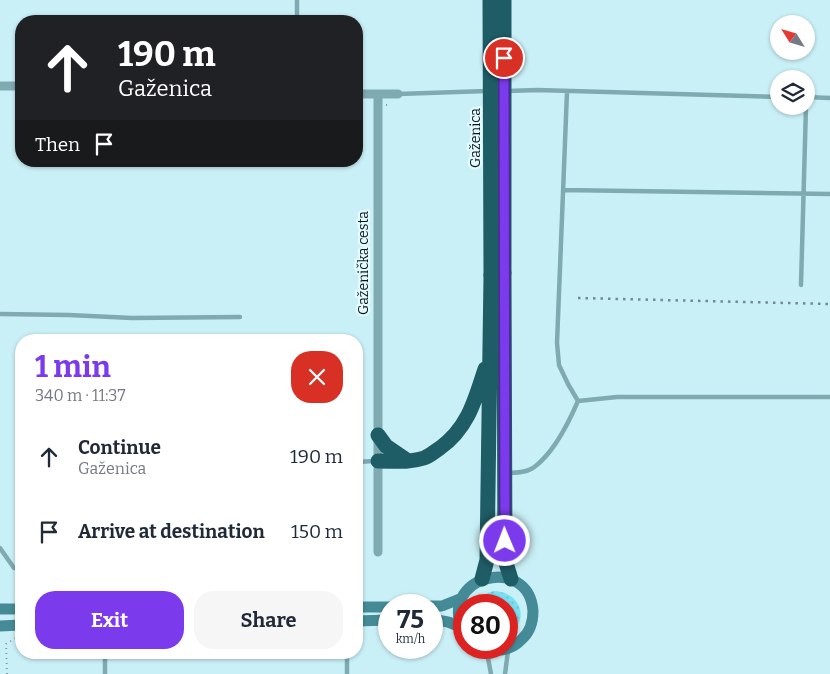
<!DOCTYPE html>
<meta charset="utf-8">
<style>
body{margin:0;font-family:Bitter,serif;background:#f6f6f7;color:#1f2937;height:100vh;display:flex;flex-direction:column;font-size:19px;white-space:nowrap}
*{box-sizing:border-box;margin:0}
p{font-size:16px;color:#747a83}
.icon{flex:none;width:28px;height:28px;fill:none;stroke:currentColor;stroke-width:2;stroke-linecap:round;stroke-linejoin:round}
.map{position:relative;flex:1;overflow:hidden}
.details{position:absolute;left:15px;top:334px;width:348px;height:325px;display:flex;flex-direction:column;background:#fff;border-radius:20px;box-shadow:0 1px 4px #0004}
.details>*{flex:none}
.hud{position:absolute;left:15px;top:15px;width:348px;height:152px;border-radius:20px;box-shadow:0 1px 4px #0004;background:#202124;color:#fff;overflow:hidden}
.needle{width:32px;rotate:307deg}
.buttons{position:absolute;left:770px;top:15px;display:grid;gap:10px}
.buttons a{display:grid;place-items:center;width:45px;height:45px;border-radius:50%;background:#fff;box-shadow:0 1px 4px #0004;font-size:25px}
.speed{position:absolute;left:378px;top:594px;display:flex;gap:10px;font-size:25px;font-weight:700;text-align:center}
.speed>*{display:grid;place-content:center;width:65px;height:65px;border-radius:50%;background:#fff;box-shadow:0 1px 4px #0004;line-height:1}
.speed small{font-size:12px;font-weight:400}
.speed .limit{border:8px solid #d22;background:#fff;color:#111}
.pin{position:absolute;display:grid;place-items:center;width:42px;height:42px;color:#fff;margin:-21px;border:2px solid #fff;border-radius:50%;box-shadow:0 1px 5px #0007}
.me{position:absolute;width:55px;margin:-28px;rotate:359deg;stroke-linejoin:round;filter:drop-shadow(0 0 4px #0008)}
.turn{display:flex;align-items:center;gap:18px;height:105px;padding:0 20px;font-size:22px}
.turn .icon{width:65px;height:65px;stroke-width:2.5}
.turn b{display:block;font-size:35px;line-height:42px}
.then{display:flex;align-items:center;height:48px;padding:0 20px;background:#0003;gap:10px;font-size:19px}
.round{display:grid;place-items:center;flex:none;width:52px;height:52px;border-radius:20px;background:#f6f6f7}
.headline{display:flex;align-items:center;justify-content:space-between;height:85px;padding:0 20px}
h1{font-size:30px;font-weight:700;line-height:38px;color:#7c3aed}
.cta{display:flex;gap:10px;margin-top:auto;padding:10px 20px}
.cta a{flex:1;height:58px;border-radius:20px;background:#7c3aed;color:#fff;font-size:20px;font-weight:700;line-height:58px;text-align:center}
.cta a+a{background:#f6f6f7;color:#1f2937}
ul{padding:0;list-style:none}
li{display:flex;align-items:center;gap:15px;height:75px;padding:0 20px}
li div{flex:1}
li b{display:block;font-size:19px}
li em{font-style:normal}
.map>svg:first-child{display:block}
</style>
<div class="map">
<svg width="830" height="674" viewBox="0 0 830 674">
<defs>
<pattern id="grass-dots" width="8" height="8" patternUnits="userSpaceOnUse" patternTransform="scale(1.25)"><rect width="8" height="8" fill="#7ae1f4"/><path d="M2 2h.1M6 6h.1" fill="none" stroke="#68c0d0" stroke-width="1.8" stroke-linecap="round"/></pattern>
</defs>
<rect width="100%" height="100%" fill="#caf0f7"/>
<path fill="url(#grass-dots)" d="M493 591C521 591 532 622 506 635V605H476C480 597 485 594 493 591Z"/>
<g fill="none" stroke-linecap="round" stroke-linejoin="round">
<path stroke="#809ca2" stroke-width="2" stroke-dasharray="1 4" stroke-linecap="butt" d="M386 105H391
M7 674 6 644 19 636"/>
<path stroke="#7faab2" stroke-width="4.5" d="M297 0V21
M508 91 537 90 779 97
M398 94 487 91
M806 97 830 98
M563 190 830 194
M801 285 806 106
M0 314 69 315 132 318 240 317
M578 401 617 397H830
M356 462 375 461
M507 473C515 473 525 473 533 468 553 454 569 422 578 401L568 384 559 365 557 343 567 92
M0 548 14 568
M483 651 488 658 491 674
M105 652V674
M347 652V674
M505 674 508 651"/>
<path stroke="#7faab2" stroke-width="9" d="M0 86H21
M356 94H398
M378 552V94"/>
<path stroke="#458b97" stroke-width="11" d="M431 606H442L462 598
M356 607H389
M0 609H21
M431 619 448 622 461 627
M356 621 389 620
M0 626 21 625
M464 633C435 576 529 553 533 611 533 622 530 632 522 639 511 651 495 653 480 648"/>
<path stroke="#1e5c66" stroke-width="15" d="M504 273 505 560 511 579
M378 435 386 446 408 461
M378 461C393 461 409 463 424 458 430 456 435 451 440 448 468 428 475 400 485 369
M482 579 487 560 491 275"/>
<path stroke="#708a8f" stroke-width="2.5" stroke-dasharray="2.5 5" stroke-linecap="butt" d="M578 298 830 304"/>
<path stroke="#1e5c66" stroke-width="15" d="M490 0 491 275
M504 273V0"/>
</g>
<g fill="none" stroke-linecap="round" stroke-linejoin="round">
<g stroke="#51269a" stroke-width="12">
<path id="route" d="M504 58 505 541"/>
</g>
<use href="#route" stroke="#7c3aed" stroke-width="9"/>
</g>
<g text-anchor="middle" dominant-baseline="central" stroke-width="4.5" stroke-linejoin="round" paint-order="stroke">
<g font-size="14" fill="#081518" stroke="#e3fafe">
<text transform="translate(475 138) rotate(-90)">Gaženica</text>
<text transform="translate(363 263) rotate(-90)">Gaženička cesta</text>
</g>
</g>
</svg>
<div class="buttons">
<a><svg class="needle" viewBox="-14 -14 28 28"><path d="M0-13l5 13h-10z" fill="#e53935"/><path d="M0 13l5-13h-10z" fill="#747a83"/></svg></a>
<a><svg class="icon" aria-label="layers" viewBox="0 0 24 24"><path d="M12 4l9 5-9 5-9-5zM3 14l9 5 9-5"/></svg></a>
</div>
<div class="speed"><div>75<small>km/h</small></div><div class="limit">80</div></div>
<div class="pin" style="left:504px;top:58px;background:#d93025"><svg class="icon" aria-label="arrive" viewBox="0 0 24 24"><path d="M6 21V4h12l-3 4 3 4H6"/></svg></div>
<svg class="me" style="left:505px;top:541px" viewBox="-20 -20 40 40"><circle r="17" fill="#7c3aed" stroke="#fff" stroke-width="3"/><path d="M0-11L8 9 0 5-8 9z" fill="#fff"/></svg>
<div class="hud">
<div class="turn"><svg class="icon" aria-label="ahead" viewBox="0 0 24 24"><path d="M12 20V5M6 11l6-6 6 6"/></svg><div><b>190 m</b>Gaženica</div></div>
<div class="then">Then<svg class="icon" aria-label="arrive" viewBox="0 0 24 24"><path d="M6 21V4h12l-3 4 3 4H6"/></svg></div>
</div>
<section class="details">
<div class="headline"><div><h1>1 min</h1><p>340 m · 11:37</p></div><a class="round" style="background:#d93025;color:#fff"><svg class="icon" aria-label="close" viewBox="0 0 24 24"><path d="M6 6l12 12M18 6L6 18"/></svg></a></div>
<ul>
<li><svg class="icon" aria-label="ahead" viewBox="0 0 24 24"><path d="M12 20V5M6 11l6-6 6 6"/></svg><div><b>Continue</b><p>Gaženica</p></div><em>190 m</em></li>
<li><svg class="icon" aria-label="arrive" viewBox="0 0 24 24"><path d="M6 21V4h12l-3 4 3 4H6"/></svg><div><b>Arrive at destination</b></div><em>150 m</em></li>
</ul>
<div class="cta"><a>Exit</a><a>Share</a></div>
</section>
</div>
